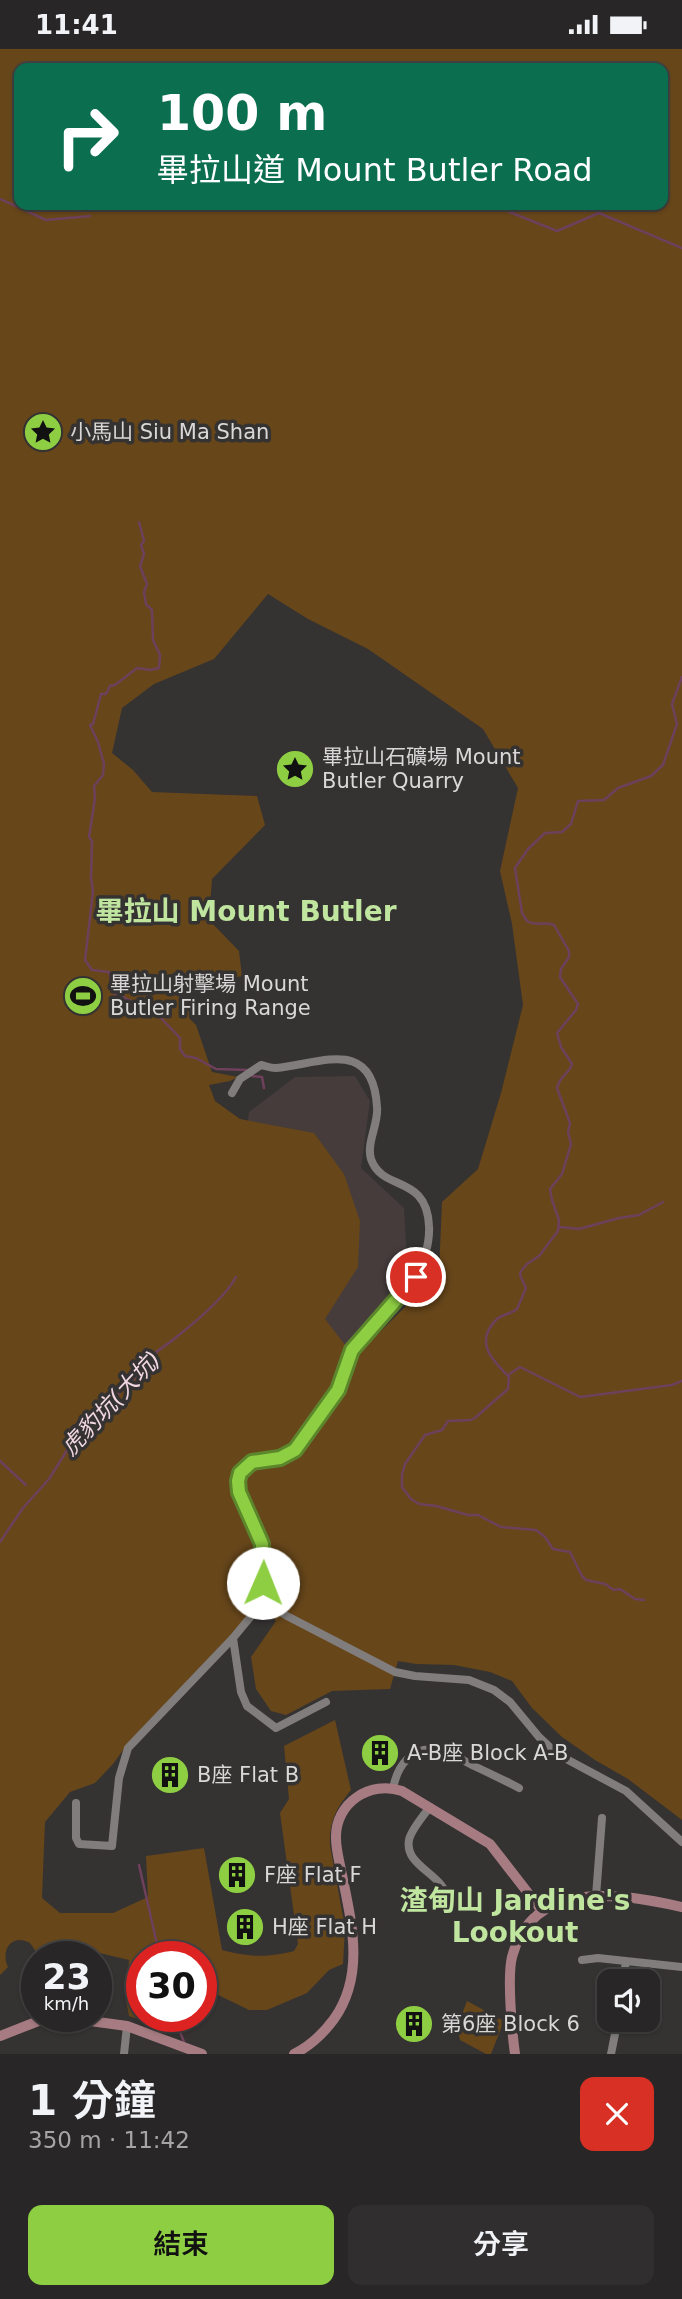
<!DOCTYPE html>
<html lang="zh-TW">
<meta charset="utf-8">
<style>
body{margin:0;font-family:"DejaVu Sans","Noto Sans TC",sans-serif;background:#302e2e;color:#f1f3f6;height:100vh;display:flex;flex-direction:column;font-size:26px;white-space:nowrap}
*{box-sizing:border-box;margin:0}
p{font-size:23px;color:#a5a5a7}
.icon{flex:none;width:38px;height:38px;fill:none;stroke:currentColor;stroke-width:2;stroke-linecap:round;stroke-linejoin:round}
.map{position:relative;height:2005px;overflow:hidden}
.sheet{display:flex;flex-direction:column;background:#282626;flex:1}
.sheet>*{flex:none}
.hud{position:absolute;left:14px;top:14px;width:654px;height:147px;border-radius:14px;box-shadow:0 2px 5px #0004,0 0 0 2px #444343;background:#0b6e4f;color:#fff;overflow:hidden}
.buttons{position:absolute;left:597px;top:1920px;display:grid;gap:14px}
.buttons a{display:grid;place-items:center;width:63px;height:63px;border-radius:14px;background:#282626;box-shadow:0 2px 5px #0004,0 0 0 2px #444343;font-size:35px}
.speed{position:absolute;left:21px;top:1892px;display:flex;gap:14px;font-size:35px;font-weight:700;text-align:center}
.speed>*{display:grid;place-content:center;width:91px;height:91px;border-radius:50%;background:#282626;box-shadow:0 2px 5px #0004,0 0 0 2px #444343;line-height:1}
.speed small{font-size:18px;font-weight:400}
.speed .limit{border:10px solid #d22;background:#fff;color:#111}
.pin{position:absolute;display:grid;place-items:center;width:60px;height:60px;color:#fff;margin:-30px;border:4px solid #fff;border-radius:50%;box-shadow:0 2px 7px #0007}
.me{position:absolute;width:77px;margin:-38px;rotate:1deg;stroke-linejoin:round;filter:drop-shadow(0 0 5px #0008)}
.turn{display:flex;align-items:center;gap:24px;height:147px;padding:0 28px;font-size:32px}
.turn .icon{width:91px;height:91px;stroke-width:2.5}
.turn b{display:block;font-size:49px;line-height:60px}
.round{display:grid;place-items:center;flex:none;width:74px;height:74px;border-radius:14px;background:#302e2e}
.summary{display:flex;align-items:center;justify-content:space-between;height:119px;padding:0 28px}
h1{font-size:42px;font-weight:600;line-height:52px}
.button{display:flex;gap:14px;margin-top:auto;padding:14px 28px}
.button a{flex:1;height:80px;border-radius:14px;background:#8ece43;color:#111;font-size:28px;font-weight:600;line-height:80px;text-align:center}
.button a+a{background:#302e2e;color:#f1f3f6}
.status{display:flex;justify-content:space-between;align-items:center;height:49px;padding:0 35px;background:#282626;direction:ltr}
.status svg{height:19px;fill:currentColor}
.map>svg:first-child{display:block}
</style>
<div class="status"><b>11:41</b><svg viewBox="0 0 49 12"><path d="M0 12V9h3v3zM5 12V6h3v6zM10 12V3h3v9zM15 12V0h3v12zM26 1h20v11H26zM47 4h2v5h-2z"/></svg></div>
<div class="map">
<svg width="682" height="2005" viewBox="0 0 682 2005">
<rect width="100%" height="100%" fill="#353232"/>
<path fill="#453c3b" d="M355 1027 370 1052 361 1119 404 1159 408 1226 346 1307 311 1279 247 1078 249 1063 295 1028Z"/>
<path fill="#67461a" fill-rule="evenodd" d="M0 0H682V1771L628 1730 595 1711 562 1688 532 1659 512 1632 490 1623 454 1616 416 1615 398 1612 390 1640 332 1642 286 1666 271 1662 256 1640 251 1608 276 1572 260 1555 129 1693 113 1715 95 1734 70 1743 45 1773 42 1849 60 1864H113L148 1848 146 1807 204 1799 222 1901C250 1908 266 1909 294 1902L298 1895 280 1764 289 1750 284 1697 335 1671 351 1741C336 1759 329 1773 330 1796L345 1879 343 1915 329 1921 307 1944 267 1961H249L208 1941 201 1947V1908H142V1967H190L185 1977H157L129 1967 126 1951 129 1911 70 1897 37 1904 30 1894C12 1884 0 1901 8 1918L0 1926ZM19 19H663V156H19ZM268 545 308 570 368 600 483 680 518 739 500 822 512 875 523 956 501 1044 478 1120 442 1153 439 1224 378 1285 352 1305 325 1270 358 1218 360 1172 344 1125 314 1084 240 1070 215 1052 209 1036 230 1032 238 1028 212 1023 196 976 189 969 193 938 242 927 239 902 209 871 212 830 265 776 257 747 152 743 133 721 112 704 122 659 154 635 214 610Z
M467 1952 504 1972 491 2005H486L460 1991 457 1978Z"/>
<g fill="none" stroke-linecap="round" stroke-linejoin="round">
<path stroke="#6e405b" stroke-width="2.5" d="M0 150 46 171 90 167
M492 156 557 182 599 164 682 199
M139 473 144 492 141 496 144 505 140 517 147 535 144 543 146 555 152 561 153 591 160 606 159 619 150 621 137 619 115 636 110 637 106 645H101L93 675 90 676 98 693 104 715 103 726 94 737 95 749 89 788 92 792 91 829 93 842 85 911 92 921 109 923 114 944 133 953 141 961 161 969 180 989V1000L185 1007 196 1009 216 1020 247 1021
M252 1027 262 1028 264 1039
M560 1178 579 1180 619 1169 639 1166 663 1153
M508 1326 520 1318 580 1348 672 1336 682 1332
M0 1412 26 1436
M0 1493 23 1459 49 1430 71 1395 123 1340C137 1331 140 1318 152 1307 159 1300 167 1296 174 1290 193 1275 225 1249 236 1228
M644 1551 635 1550 620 1540 614 1541 605 1535 586 1531 582 1527 570 1503 553 1500 545 1488 536 1481 501 1478 478 1466H468L436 1457 419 1455 411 1450 402 1438V1425L405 1415 425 1386 442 1381 448 1372 471 1371 476 1368 508 1340 509 1328C493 1312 473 1293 497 1270 503 1265 511 1265 517 1260L526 1239 520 1226 521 1222 527 1215 539 1207 558 1182 559 1171 552 1151 550 1140 562 1125 571 1095 568 1083 570 1074 557 1039C560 1026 570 1024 572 1015L561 998 557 984 576 961 578 955 560 928 561 920 569 908V902L554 876C545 872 538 878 527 872L522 864 515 819 528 800 545 784 562 783 571 775 578 752 604 751 618 739 651 727 663 716 677 675 672 655 682 628
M139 1816 160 1908
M174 1967 184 1993"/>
<path stroke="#807d7c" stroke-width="8" d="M232 1044 240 1030 261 1016C266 1017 270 1019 276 1019 320 1015 373 987 377 1058 379 1074 366 1094 371 1110 382 1143 427 1125 429 1177 430 1192 424 1215 416 1228 413 1234 407 1239 402 1244 387 1261 365 1281 353 1300 347 1310 347 1324 342 1335 334 1351 305 1393 292 1403 277 1416 251 1404 240 1424 230 1444 254 1470 260 1488 267 1507 258 1527 265 1545 270 1555 278 1562 287 1567L395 1623 415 1627 469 1631 494 1641 510 1653 539 1688 557 1705 626 1742 682 1793
M233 1589 241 1643 247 1657 276 1679 326 1653
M393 1740C397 1717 412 1696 438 1701 450 1703 463 1711 474 1717 489 1724 504 1731 519 1739
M76 1754V1789L79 1795 112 1797 119 1729 128 1699 233 1589 267 1548
M430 1758C423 1767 411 1781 409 1791 404 1818 445 1825 447 1850
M596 1847 602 1769
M582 1911 598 1909 682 1918
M623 1932 626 1912
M124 2005 127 1977
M611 2005 618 1970"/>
<path stroke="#a67c82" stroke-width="10" d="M0 1987 41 1971 68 1969 127 1977 202 2005
M294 2005C310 1997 323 1985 334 1970 366 1925 351 1871 341 1821 339 1811 336 1800 336 1789 335 1754 370 1731 402 1742L490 1795 542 1862
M515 2005C512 1983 507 1928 512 1908 533 1828 622 1845 682 1858"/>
</g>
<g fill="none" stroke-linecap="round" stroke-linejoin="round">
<g stroke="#5c862c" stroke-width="18">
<path id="route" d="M263 1534 262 1495 239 1443 238 1432 240 1424 252 1413 280 1409 295 1401 338 1341 352 1301 416 1228"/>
</g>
<use href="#route" stroke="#8ece43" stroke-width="12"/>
</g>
<defs>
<g id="sight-disc" transform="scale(2.0125)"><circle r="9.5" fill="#8ece43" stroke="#353232"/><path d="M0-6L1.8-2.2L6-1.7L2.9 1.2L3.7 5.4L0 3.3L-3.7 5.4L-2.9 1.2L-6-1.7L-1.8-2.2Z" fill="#111"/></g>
<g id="stadium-disc" transform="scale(2.0125)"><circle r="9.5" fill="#8ece43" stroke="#353232"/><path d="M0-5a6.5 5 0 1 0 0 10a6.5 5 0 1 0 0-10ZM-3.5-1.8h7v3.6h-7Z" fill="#111"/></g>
<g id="building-disc" transform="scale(2.0125)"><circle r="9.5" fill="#8ece43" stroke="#353232"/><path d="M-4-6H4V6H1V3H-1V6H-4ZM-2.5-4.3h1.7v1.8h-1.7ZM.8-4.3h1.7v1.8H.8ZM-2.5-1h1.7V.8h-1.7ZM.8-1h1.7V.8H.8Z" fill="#111"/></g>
</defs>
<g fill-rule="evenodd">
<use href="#sight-disc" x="43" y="383"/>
<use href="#sight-disc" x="295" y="720"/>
<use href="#stadium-disc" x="83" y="947"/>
<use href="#building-disc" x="380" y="1704"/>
<use href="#building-disc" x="170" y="1726"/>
<use href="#building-disc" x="237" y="1826"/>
<use href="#building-disc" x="245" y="1878"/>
<use href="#building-disc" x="414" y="1975"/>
</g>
<g text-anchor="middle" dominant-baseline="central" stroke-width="7" stroke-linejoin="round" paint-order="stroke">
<g font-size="21" fill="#d9d7d7" stroke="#353232" text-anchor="start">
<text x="70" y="383">小馬山 Siu Ma Shan</text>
<text x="322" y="708">畢拉山石礦場 Mount<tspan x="322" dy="24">Butler Quarry</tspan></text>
<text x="110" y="935">畢拉山射擊場 Mount<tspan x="110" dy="24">Butler Firing Range</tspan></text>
<text x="407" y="1704">A-B座 Block A-B</text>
<text x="197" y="1726">B座 Flat B</text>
<text x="264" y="1826">F座 Flat F</text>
<text x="272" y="1878">H座 Flat H</text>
<text x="441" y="1975">第6座 Block 6</text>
</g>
<g font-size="23" font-style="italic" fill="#f2d8e3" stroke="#353232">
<text transform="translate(111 1354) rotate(-47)">虎豹坑(大坑)</text>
</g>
<g font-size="28" font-weight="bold" fill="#c0e59f" stroke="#353232">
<text x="246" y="862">畢拉山 Mount Butler</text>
<text x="515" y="1851">渣甸山 Jardine's<tspan x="515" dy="32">Lookout</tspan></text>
</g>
</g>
</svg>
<div class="buttons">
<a><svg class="icon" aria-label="sound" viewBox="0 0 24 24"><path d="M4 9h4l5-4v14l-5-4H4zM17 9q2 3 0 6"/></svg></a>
</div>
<div class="speed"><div>23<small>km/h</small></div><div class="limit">30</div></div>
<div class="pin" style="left:416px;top:1228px;background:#d93025"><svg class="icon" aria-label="arrive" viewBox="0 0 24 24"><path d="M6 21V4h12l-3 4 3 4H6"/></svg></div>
<svg class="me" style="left:263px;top:1534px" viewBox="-20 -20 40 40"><circle r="19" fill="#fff"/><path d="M0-13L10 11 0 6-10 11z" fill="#8ece43"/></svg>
<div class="hud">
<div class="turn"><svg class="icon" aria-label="right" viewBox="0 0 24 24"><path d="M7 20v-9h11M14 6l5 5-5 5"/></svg><div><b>100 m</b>畢拉山道 Mount Butler Road</div></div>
</div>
</div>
<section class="sheet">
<div class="summary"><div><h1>1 分鐘</h1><p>350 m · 11:42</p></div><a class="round" style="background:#d93025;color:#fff"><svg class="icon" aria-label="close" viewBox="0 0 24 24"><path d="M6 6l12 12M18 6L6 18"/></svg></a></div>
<div class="button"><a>結束</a><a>分享</a></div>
</section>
